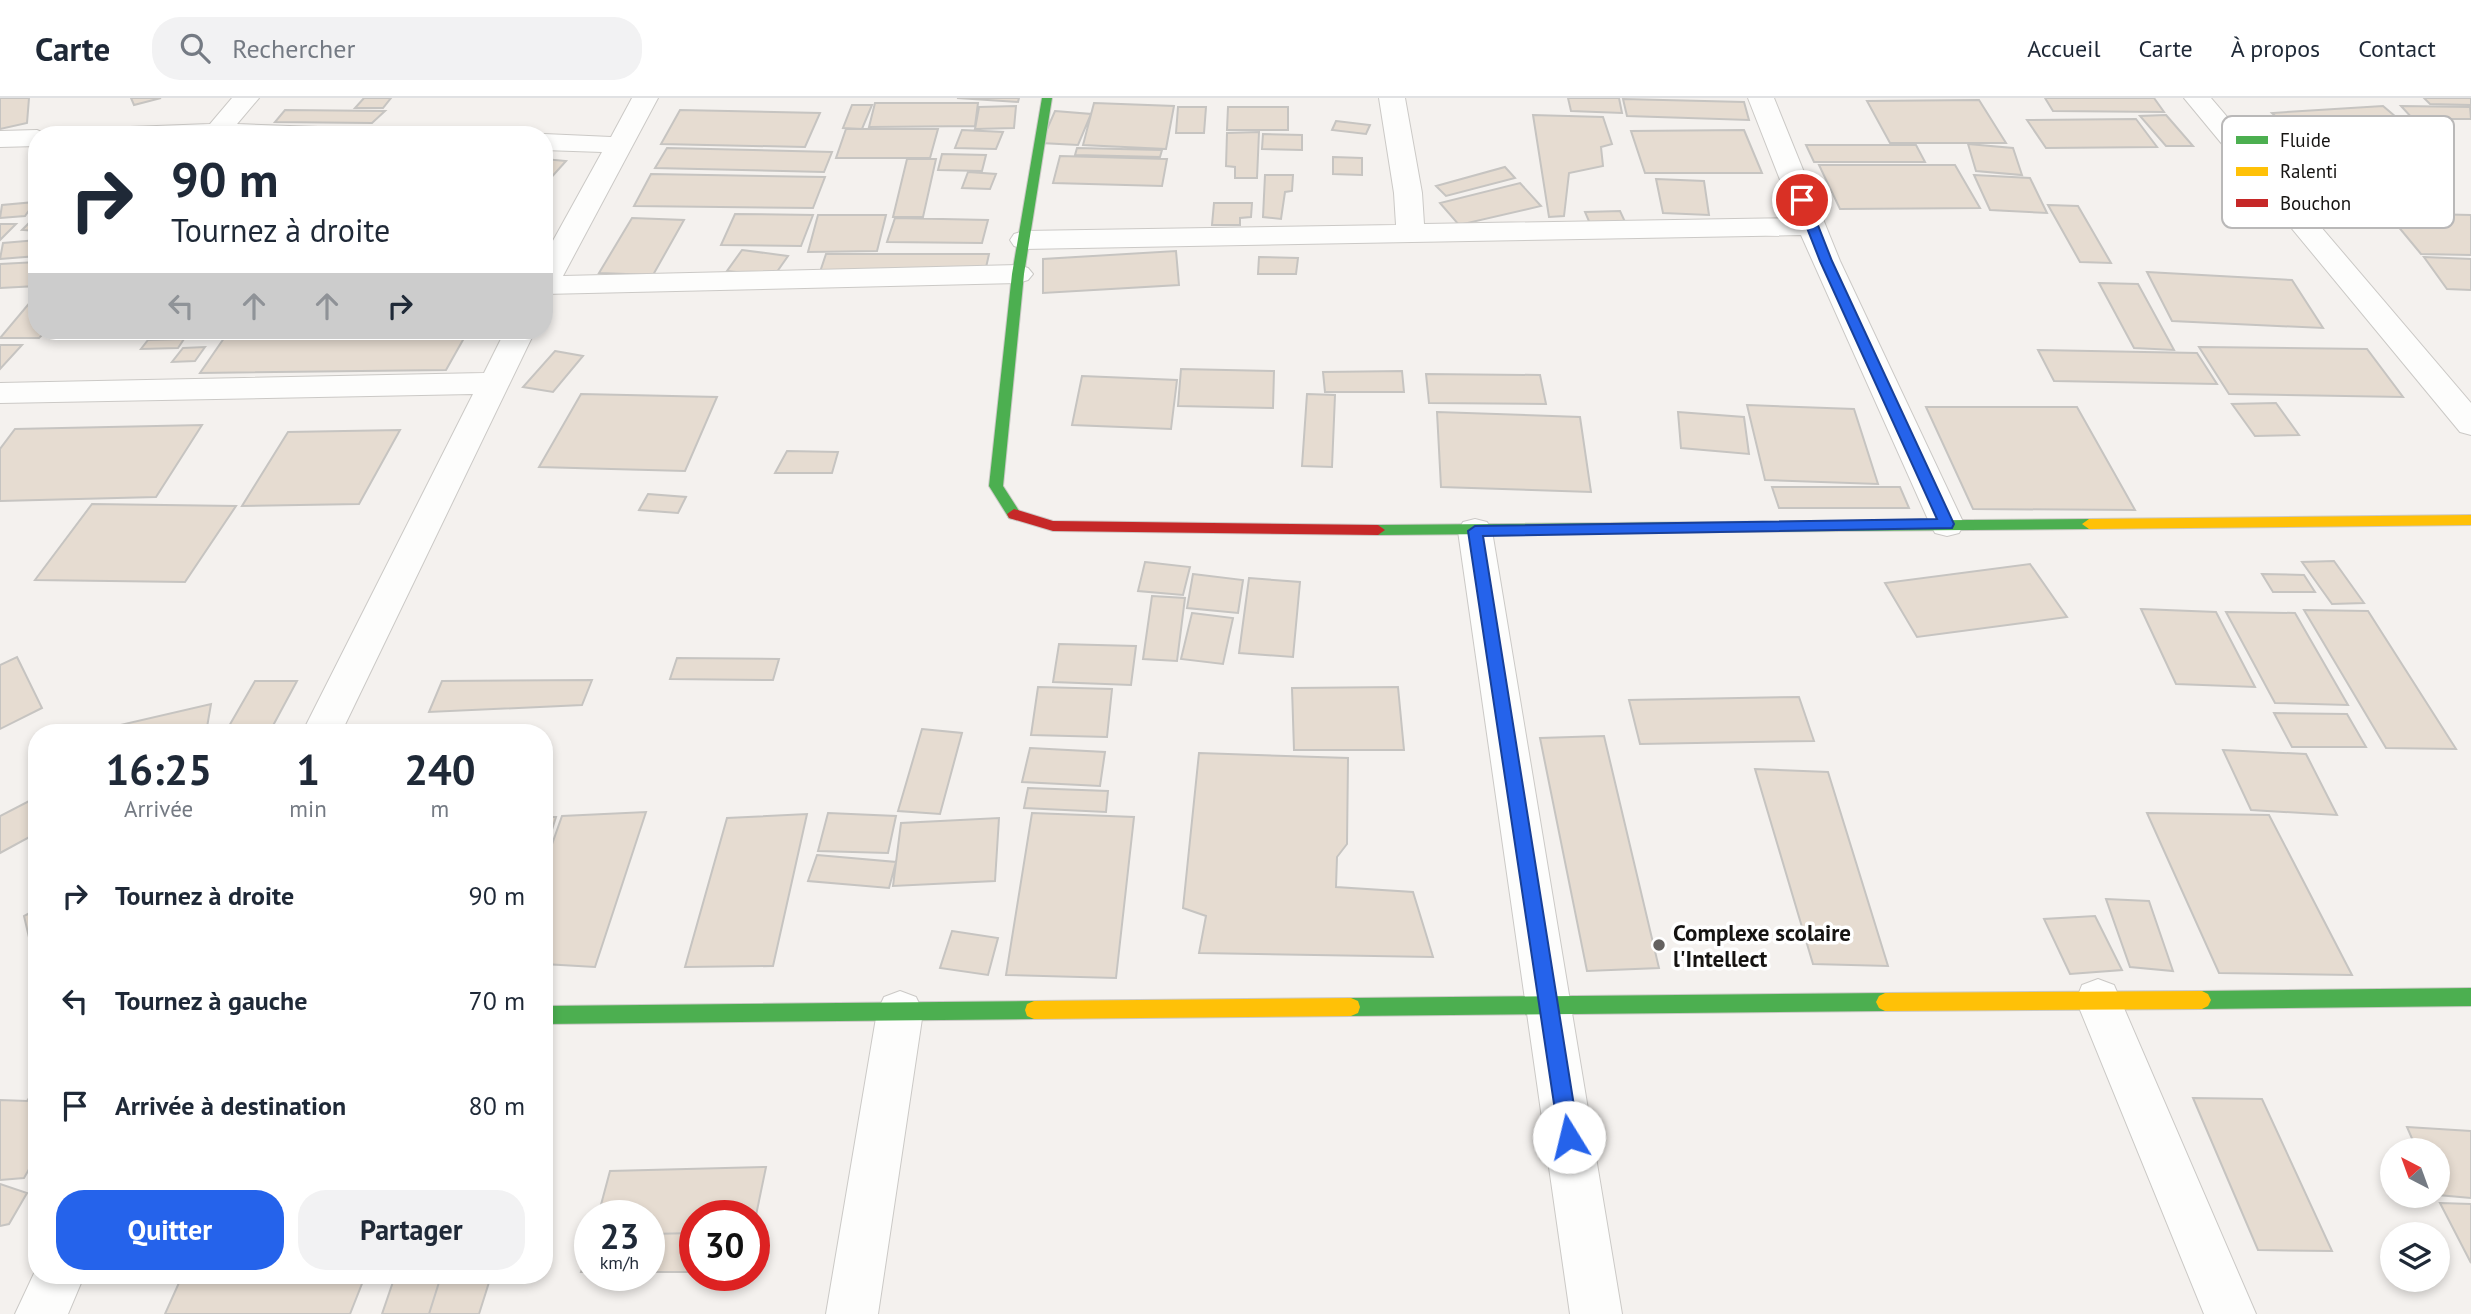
<!DOCTYPE html>
<html lang="fr">
<meta charset="utf-8">
<style>
body{margin:0;font-family:"PT Sans",sans-serif;background:#f2f2f3;color:#1f2937;height:100vh;display:flex;flex-direction:column;font-size:26px;white-space:nowrap}
*{box-sizing:border-box;margin:0}
p{font-size:23px;color:#747a83}
.icon{flex:none;width:38px;height:38px;fill:none;stroke:currentColor;stroke-width:2;stroke-linecap:round;stroke-linejoin:round}
.map{position:relative;flex:1;overflow:hidden}
.drawer{position:absolute;left:28px;top:626px;width:525px;height:560px;display:flex;flex-direction:column;background:#fff;border-radius:28px;box-shadow:0 4px 10px #0003}
.drawer>*{flex:none}
.guide{position:absolute;left:28px;top:28px;width:525px;height:214px;border-radius:28px;box-shadow:0 4px 10px #0003;background:#fff;color:#1f2937;overflow:hidden}
.needle{width:46px;rotate:319deg}
.buttons{position:absolute;left:2380px;top:1040px;display:grid;gap:14px}
.buttons a{display:grid;place-items:center;width:70px;height:70px;border-radius:50%;background:#fff;box-shadow:0 4px 10px #0003;font-size:35px}
.speed{position:absolute;left:574px;top:1102px;display:flex;gap:14px;font-size:35px;font-weight:700;text-align:center}
.speed>*{display:grid;place-content:center;width:91px;height:91px;border-radius:50%;background:#fff;box-shadow:0 4px 10px #0003;line-height:1}
.speed small{font-size:18px;font-weight:400}
.speed .limit{border:10px solid #d22;background:#fff;color:#111}
.pin{position:absolute;display:grid;place-items:center;width:60px;height:60px;color:#fff;margin:-30px;border:4px solid #fff;border-radius:50%;box-shadow:0 2px 7px #0007}
.me{position:absolute;width:77px;margin:-38px;rotate:351deg;stroke-linejoin:round;filter:drop-shadow(0 0 5px #0008)}
.turn{display:flex;align-items:center;gap:24px;height:147px;padding:0 28px;font-size:32px}
.turn .icon{width:91px;height:91px;stroke-width:2.5}
.turn b{display:block;font-size:49px;line-height:60px}
.lanes{display:flex;align-items:center;height:66px;padding:0 28px;background:#0003;justify-content:center;gap:35px;direction:ltr}
.lanes .off{opacity:.35}
.eta{display:flex;justify-content:space-evenly;align-items:center;height:119px;text-align:center}
.eta b{font-size:42px;font-weight:700;line-height:49px}
.button{display:flex;gap:14px;margin-top:auto;padding:14px 28px}
.button a{flex:1;height:80px;border-radius:28px;background:#2563eb;color:#fff;font-size:28px;font-weight:700;line-height:80px;text-align:center}
.button a+a{background:#f2f2f3;color:#1f2937}
ul{padding:0;list-style:none}
li{display:flex;align-items:center;gap:21px;height:105px;padding:0 28px}
li div{flex:1}
li b{display:block;font-size:26px}
li em{font-style:normal}
header{display:flex;align-items:center;gap:42px;box-sizing:border-box;height:98px;padding:0 35px;background:#fff;border-bottom:2px solid #e0e1e3}
header strong{font-size:33px}
nav{display:flex;gap:38px;margin-inline-start:auto;font-size:24px}
.search{width:490px;height:63px;background:#f2f2f3;display:flex;align-items:center;gap:18px;box-sizing:border-box;padding:0 24px;border-radius:28px;color:#747a83;font-size:26px}
.map>svg:first-child{display:block}
</style>
<header>
<strong>Carte</strong>
<div class="search"><svg class="icon" aria-label="search" viewBox="0 0 24 24"><circle cx="10" cy="10" r="6"/><path d="M15 15l6 6"/></svg>Rechercher</div>
<nav><a>Accueil</a><a>Carte</a><a>À propos</a><a>Contact</a></nav>
</header>
<div class="map">
<svg width="2471" height="1216" viewBox="0 0 2471 1216">
<rect width="100%" height="100%" fill="#f4f1ee"/>
<path fill="#e6dcd1" stroke="#c6c4c1" stroke-width="2" d="M0 0H29L27 25 0 31Z
M131 0H161L134 7Z
M364 0H391L383 10H355Z
M957 0H1019L1018 4Z
M1568 0H1619L1622 15 1571 13Z
M2045 0H2154L2164 14 2053 13Z
M2424 0H2471V7L2430 6Z
M1623 1 1744 4 1749 22 1627 18Z
M1979 2 2006 45H1890L1867 3Z
M875 5H978L975 28 869 29Z
M1094 5 1174 8 1166 51 1083 47Z
M852 7H872L862 31 843 30Z
M1016 8 1014 30 975 31 979 9Z
M2383 8 2429 47 2315 55 2272 15Z
M2401 8 2470 9 2471 21H2413Z
M1178 9H1206L1204 35H1176Z
M1228 9H1288V32H1227Z
M285 12 385 13 372 25 275 24Z
M680 12 820 15 805 49 661 46Z
M1055 13 1091 16 1078 47 1041 45Z
M1533 17 1603 19 1612 46 1601 49 1603 68 1569 75 1564 118 1549 119Z
M2166 17 2193 48H2166L2140 18Z
M2136 21 2157 49 2046 50 2027 22Z
M1336 23 1370 27 1366 36 1332 32Z
M846 31H938L930 60H836Z
M962 32 1003 34 996 51 955 50Z
M1744 32 1762 75H1645L1631 33Z
M1259 34 1257 80H1235V69L1226 68 1227 35Z
M1263 36 1302 37V52L1262 51Z
M1968 46 2013 50 2022 77 1976 73Z
M1806 47H1916L1925 64H1814Z
M667 50 832 54 824 74 655 70Z
M1077 50 1162 52 1160 59 1075 57Z
M942 56 986 57 982 73 938 72Z
M1060 58 1167 61 1162 88 1053 85Z
M1333 59 1362 60V77L1333 76Z
M544 61 566 63 549 82 544 81Z
M907 61H936L923 119H893Z
M1819 67H1955L1980 110 1840 111Z
M1505 69 1515 80 1446 98 1436 88Z
M968 74 996 76 990 91 962 90Z
M651 76 825 79 813 110 634 108Z
M1265 77H1293L1292 93 1285 94 1281 121 1263 119Z
M1974 77 2030 80 2047 115 1990 112Z
M1656 81 1704 83 1709 117 1663 115Z
M1520 85 1541 108 1459 127 1440 105Z
M35 104 25 118 0 120 2 107Z
M1214 105H1252L1251 119 1240 120V127H1212Z
M2048 107 2078 108 2111 165 2080 164Z
M1620 113 1626 126 1591 128 1585 114Z
M2387 115 2471 117V157L2421 156Z
M735 116 813 117 801 148 721 147Z
M37 117V133L22 132Z
M818 117H886L877 153 808 154Z
M632 120 684 122 653 177 599 175Z
M895 120 988 122 982 145 887 144Z
M0 126H16L0 142Z
M37 142V158L0 161 3 145Z
M742 152 788 158 774 178 727 173Z
M1176 153 1179 187 1043 195V161Z
M826 156H989L985 174H820Z
M1259 159 1298 160 1296 176H1258Z
M2424 159 2471 161V192L2447 191Z
M37 164V188L0 190V166Z
M2147 174 2292 182 2323 230 2172 223Z
M2099 185 2138 186 2174 252 2134 250Z
M37 196V233H46L39 240H0Z
M229 233H468L446 272 200 275Z
M184 241 178 250 141 251 148 242Z
M0 247H22L0 271Z
M205 249 195 263 172 264 183 250Z
M2199 249 2367 251 2403 299 2229 296Z
M2038 252 2197 255 2217 286 2054 283Z
M555 253 583 258 553 294 523 289Z
M1181 271 1274 273 1273 310 1178 308Z
M1402 273 1404 294H1325L1323 274Z
M1426 276 1540 277 1546 306 1429 305Z
M1082 278 1177 282 1171 331 1072 327Z
M581 296 717 299 685 373 539 369Z
M1307 296 1335 297 1332 369 1302 368Z
M2276 305 2299 337 2255 338 2232 306Z
M1747 307 1854 311 1878 386 1765 382Z
M1926 309H2077L2135 412 1973 411Z
M1437 314 1580 319 1591 394 1441 389Z
M1678 314 1744 319 1749 356 1681 350Z
M202 327 156 399 0 403V351L15 331Z
M400 332 359 406 242 408 288 334Z
M787 353 838 354 832 375H775Z
M1772 389H1900L1909 410H1779Z
M648 396 686 399 678 415 639 412Z
M92 406 236 408 185 484 35 482Z
M2334 463 2364 505 2332 506 2302 464Z
M1145 464 1190 469 1183 497 1138 493Z
M2030 466 2067 519 1917 539 1885 485Z
M1193 476 1243 482 1238 515 1187 510Z
M2262 476 2304 477 2315 494H2273Z
M1249 480 1300 484 1293 559 1239 555Z
M1152 498 1185 500 1177 563 1143 561Z
M2141 511 2216 514 2255 589 2176 586Z
M2304 512 2368 513 2456 651 2386 650Z
M2226 514 2295 515 2348 607 2275 605Z
M1192 515 1233 520 1223 566 1181 561Z
M1059 546 1136 548 1131 587 1053 584Z
M17 559 42 610 0 631V567Z
M677 560 779 561 773 582 670 581Z
M592 582 582 607 429 614 442 583Z
M255 583H297L269 635H225Z
M1038 589 1112 591 1107 639 1031 637Z
M1398 589 1404 652H1294L1292 590Z
M1799 599 1814 643 1640 646 1629 602Z
M211 606 206 635H90V634Z
M2274 615 2347 616 2366 649H2292Z
M922 631 962 635 940 716 898 713Z
M1604 638 1659 870 1587 873 1540 640Z
M1030 650 1105 654 1100 688 1022 684Z
M2223 652 2306 656 2337 717 2251 712Z
M1199 655 1348 660 1347 746 1337 759 1336 789 1413 794 1433 859 1199 855 1206 818 1183 810Z
M1755 671 1828 674 1888 868 1813 866Z
M1028 690 1108 693 1106 714 1024 710Z
M37 699V735L0 755V718Z
M646 714 595 869 544 866V769L562 718Z
M828 715 896 718 888 755 818 753Z
M1032 715 1134 719 1116 880 1006 877Z
M2147 715 2269 717 2352 877 2219 875Z
M807 716 773 868 685 869 727 720Z
M544 719H556L544 757Z
M999 720 995 783 893 788 901 725Z
M817 757 896 764 889 790 808 783Z
M2106 801 2149 803 2173 873 2130 869Z
M37 811V845L31 848 24 818Z
M2095 818 2122 872 2070 876 2044 821Z
M952 833 998 840 988 877 940 870Z
M37 988V1057L24 1080 0 1082V1002L27 1003Z
M2193 1000 2262 1001 2332 1153 2258 1152Z
M2407 1029 2471 1033V1100L2438 1097V1052H2417Z
M766 1069 754 1127V1118H695V1135L649 1136V1118H598L610 1073Z
M0 1086 27 1095 9 1126 0 1128Z
M2440 1105 2471 1106V1165Z
M695 1135V1174H649V1136Z
M590 1148V1174H581Z
M182 1178H365L350 1216H165Z
M395 1178H441L429 1216H382Z
M441 1178H491L479 1216H429Z"/>
<g fill="none" stroke-linecap="round" stroke-linejoin="round">
<g stroke="#cbc9c6" stroke-width="2">
<path id="street" d="M232 0H259L237 26 318 29 327 31 331 37H117L121 31 130 29 210 26Z
M632 0H658L563 178 1018 167 1028 170 1033 176 1028 182 1018 185 544 196V159L602 54 544 52V37H541L544 36 611 39Z
M1379 0H1405L1422 95 1424 126 1795 120 1748 0H1774L1840 163 1964 426 1959 435 1947 438 1935 435 1930 426 1801 137 1024 151 1014 148 1010 142 1014 136 1024 133 1396 127 1394 95Z
M2184 0H2211L2471 305V337L2460 334Z
M37 32 48 37H37V48L0 49V33Z
M505 233H535L341 635H302L473 296 0 305V285L484 275Z
M1475 421 1487 424 1492 433 1622 1216H1570L1458 433 1463 424Z
M2098 881 2114 887 2256 1216H2204L2076 902 2082 887Z
M900 893 916 899 923 914 878 1216H826L877 914 884 899Z
M37 1169V1178H84L68 1216H15Z"/>
</g>
<g stroke="#cbc9c6" stroke-width="2">
<path id="fast" d="M1042 0H1052L1024 176 1003 388 1021 416 1014 421 1009 420 989 388 1012 176Z
M2089 421 2096 426 2089 431 1378 437 1371 432 1378 427Z
M2471 890V908L2202 911 2196 908 2193 902 2196 896 2202 893Z
M1885 895 1891 898 1894 904 1891 910 1885 913 1351 918 1344 915 1342 909 1344 903 1351 900Z
M1034 903 1041 906 1043 912 1041 918 1034 921 544 926V908Z"/>
</g>
<g stroke="#cbc9c6" stroke-width="2">
<path id="slow" d="M2471 417V427L2089 431 2082 426 2089 421Z
M2202 893 2208 896 2211 902 2208 908 2202 911 1885 913 1879 910 1876 904 1879 898 1885 895Z
M1351 900 1358 903 1360 909 1358 915 1351 918 1034 921 1027 918 1025 912 1027 906 1034 903Z"/>
</g>
<g stroke="#cbc9c6" stroke-width="2">
<path id="jam" d="M1014 411 1053 423 1378 427 1385 432 1378 437 1053 433 1009 420 1007 416Z"/>
</g>
<use href="#street" fill="#fdfdfc" fill-rule="evenodd"/>
<use href="#fast" fill="#4caf50" fill-rule="evenodd"/>
<use href="#slow" fill="#ffc107" fill-rule="evenodd"/>
<use href="#jam" fill="#c62828" fill-rule="evenodd"/>
</g>
<path fill="#2563eb" stroke="#184099" stroke-width="2" d="M1802 99 1808 102 1832 163 1954 426 1952 430 1483 438 1579 1039 1576 1046 1569 1049 1562 1046 1559 1039 1468 433 1475 428 1937 421 1820 163 1796 102Z"/>
<circle fill="#64615f" stroke="#fff" stroke-width="2.5" cx="1659" cy="847" r="7"/>
<g text-anchor="middle" dominant-baseline="central" stroke-width="7" stroke-linejoin="round" paint-order="stroke">
<g font-size="23" font-weight="bold" fill="#161412" stroke="#fff" text-anchor="start">
<text x="1673" y="834">Complexe scolaire<tspan x="1673" dy="26">l'Intellect</tspan></text>
</g>
</g>
<rect x="2222" y="18" width="232" height="112" rx="10" fill="#fff" stroke="#b9b8b8" stroke-width="2"/>
<rect x="2236" y="38" width="32" height="8" fill="#4caf50"/>
<rect x="2236" y="69" width="32" height="9" fill="#ffc107"/>
<rect x="2236" y="101" width="32" height="8" fill="#c62828"/>
<g font-size="19" fill="#161412">
<text x="2280" y="49">Fluide</text>
<text x="2280" y="80">Ralenti</text>
<text x="2280" y="112">Bouchon</text>
</g>
</svg>
<div class="buttons">
<a><svg class="needle" viewBox="-14 -14 28 28"><path d="M0-13l5 13h-10z" fill="#e53935"/><path d="M0 13l5-13h-10z" fill="#747a83"/></svg></a>
<a><svg class="icon" aria-label="layers" viewBox="0 0 24 24"><path d="M12 4l9 5-9 5-9-5zM3 14l9 5 9-5"/></svg></a>
</div>
<div class="speed"><div>23<small>km/h</small></div><div class="limit">30</div></div>
<div class="pin" style="left:1802px;top:102px;background:#d93025"><svg class="icon" aria-label="arrive" viewBox="0 0 24 24"><path d="M6 21V4h12l-3 4 3 4H6"/></svg></div>
<svg class="me" style="left:1569px;top:1039px" viewBox="-20 -20 40 40"><circle r="19" fill="#fff"/><path d="M0-13L10 11 0 6-10 11z" fill="#2563eb"/></svg>
<div class="guide">
<div class="turn"><svg class="icon" aria-label="right" viewBox="0 0 24 24"><path d="M7 20v-9h11M14 6l5 5-5 5"/></svg><div><b>90 m</b>Tournez à droite</div></div>
<div class="lanes"><svg class="icon off" aria-label="left" viewBox="0 0 24 24"><path d="M17 20v-9H6M10 6l-5 5 5 5"/></svg><svg class="icon off" aria-label="ahead" viewBox="0 0 24 24"><path d="M12 20V5M6 11l6-6 6 6"/></svg><svg class="icon off" aria-label="ahead" viewBox="0 0 24 24"><path d="M12 20V5M6 11l6-6 6 6"/></svg><svg class="icon" aria-label="right" viewBox="0 0 24 24"><path d="M7 20v-9h11M14 6l5 5-5 5"/></svg></div>
</div>
<section class="drawer">
<div class="eta">
<div><b>16:25</b><p>Arrivée</p></div>
<div><b>1</b><p>min</p></div>
<div><b>240</b><p>m</p></div>
</div>
<ul>
<li><svg class="icon" aria-label="right" viewBox="0 0 24 24"><path d="M7 20v-9h11M14 6l5 5-5 5"/></svg><div><b>Tournez à droite</b></div><em>90 m</em></li>
<li><svg class="icon" aria-label="left" viewBox="0 0 24 24"><path d="M17 20v-9H6M10 6l-5 5 5 5"/></svg><div><b>Tournez à gauche</b></div><em>70 m</em></li>
<li><svg class="icon" aria-label="arrive" viewBox="0 0 24 24"><path d="M6 21V4h12l-3 4 3 4H6"/></svg><div><b>Arrivée à destination</b></div><em>80 m</em></li>
</ul>
<div class="button"><a>Quitter</a><a>Partager</a></div>
</section>
</div>
